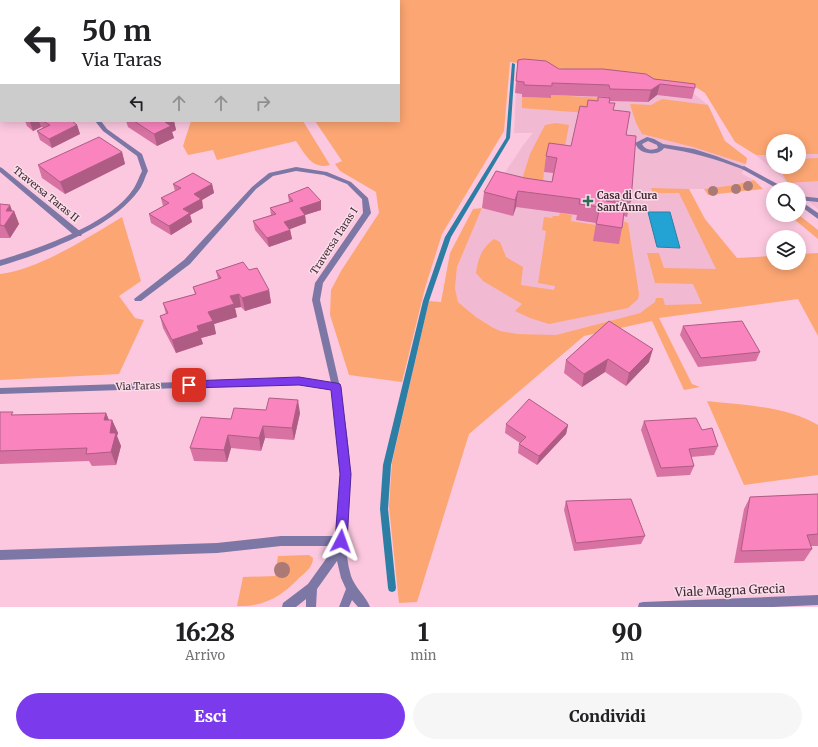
<!DOCTYPE html>
<html lang="it">
<style>
body{margin:0;font-family:Merriweather,serif;background:#f6f6f6;color:#202124;height:100vh;display:flex;flex-direction:column;font-size:15px;white-space:nowrap}
*{box-sizing:border-box;margin:0}
p{font-size:13px;color:#757577}
.icon{flex:none;width:22px;height:22px;fill:none;stroke:currentColor;stroke-width:2;stroke-linecap:round;stroke-linejoin:round}
.map{position:relative;height:607px;overflow:hidden}
.panel{display:flex;flex-direction:column;background:#fff;flex:1}
.panel>*{flex:none}
.banner{position:absolute;left:0px;top:0px;width:400px;height:122px;box-shadow:0 2px 10px #0003;background:#fff;color:#202124;overflow:hidden}
.controls{position:absolute;left:766px;top:134px;display:grid;gap:8px}
.controls a{display:grid;place-items:center;width:40px;height:40px;border-radius:50%;background:#fff;box-shadow:0 2px 10px #0003;font-size:20px}
.pin{position:absolute;display:grid;place-items:center;width:34px;height:34px;color:#fff;margin:-17px;border-radius:8px;box-shadow:0 2px 6px #0006}
.me{position:absolute;width:44px;margin:-22px;rotate:4deg;stroke-linejoin:round;filter:drop-shadow(0 0 3px #0008)}
.turn{display:flex;align-items:center;gap:14px;height:84px;padding:0 16px;font-size:18px}
.turn .icon{width:52px;height:52px;stroke-width:2.5}
.turn b{display:block;font-size:28px;line-height:34px}
.lanes{display:flex;align-items:center;height:38px;padding:0 16px;background:#0003;justify-content:center;gap:20px;direction:ltr}
.lanes .off{opacity:.35}
.eta{display:flex;justify-content:space-evenly;align-items:center;height:68px;text-align:center}
.eta b{font-size:24px;font-weight:800;line-height:28px}
.button{display:flex;gap:8px;margin-top:auto;padding:8px 16px}
.button a{flex:1;height:46px;border-radius:24px;background:#7c3aed;color:#fff;font-size:16px;font-weight:800;line-height:46px;text-align:center}
.button a+a{background:#f6f6f6;color:#202124}
.map>svg:first-child{display:block}
</style>
<div class="map">
<svg width="818" height="607" viewBox="0 0 818 607">
<rect width="100%" height="100%" fill="#fcc8df"/>
<path fill="#f2b9d3" d="M517 71 690 91 708 105 725 141 747 158 742 174 754 180 734 185 704 189H681L745 306H652L640 313 556 335H539L518 334 499 331 476 317 458 302 455 288 457 267 478 216 495 187 524 144 533 133H514Z
M799 154H818V209L799 193V189H795L756 155H773V167H799Z"/>
<path fill="#fca673" d="M0 0H173L1 1 0 6Z
M225 0H818V154H799V141H773V155H756L735 142 705 93 694 86 510 62 504 131 442 234 425 288 402 382 349 375 330 315 331 290 341 271 379 213 376 192 340 171 335 164 342 161 315 121H399V1Z
M551 95 602 98 586 113 522 108V97L551 98Z
M662 99 708 105 725 141 747 158 746 164 693 147 642 134 636 123 630 104 651 105Z
M191 121H303L330 165C312 170 305 154 296 141L217 160 213 150 188 155 183 146Z
M556 123 569 125 563 157 544 172 542 192 519 189 530 154 545 125Z
M818 158V181L788 183 778 167H799V159Z
M754 180 763 189 708 195 704 189 734 185Z
M651 188 689 189 705 219 737 258 773 256V263H799V254L818 253V336L798 299 659 318 692 384 700 387 684 390 652 321 584 336 469 434 417 602 399 603 389 507 392 462 429 301 441 302 450 253 473 209 482 208 457 267 455 288 458 302 476 317 492 327 500 331 518 334 556 335 640 313 655 302 656 298H663L665 305 702 304 693 284 655 283 647 253H659L664 268 716 269 679 193H653Z
M560 213 572 215 571 221 596 225 621 220 628 223 639 294 638 299 628 308 549 324 530 318 515 311 522 304 483 281 476 273C478 258 482 248 494 239L500 242 506 257 523 267 521 285 554 290 555 286 538 283 546 231 542 230 544 217 552 218 553 216H559Z
M789 215H799L818 230V239Z
M122 217 141 281 119 296 135 318 144 320 119 374 0 380V274C38 270 89 237 122 217Z
M707 401C743 405 786 406 818 425V475L744 485Z
M309 555 313 558C313 567 305 573 299 578 282 596 264 607 237 606L243 577 275 576 278 556Z"/>
<path fill="#22a3d4" stroke="#2c7ea4" d="M648 212H670L680 248 657 247Z"/>
<g fill="none" stroke-linecap="round" stroke-linejoin="round">
<path fill="#2c7ea4" fill-rule="evenodd" d="M512 63 515 64 510 138 451 237 429 301 391 465 388 509 396 588 395 591 392 592 389 591 388 588 380 509 383 465 423 301 445 237 506 138Z"/>
<path fill="#7d77a6" fill-rule="evenodd" d="M0 9H1V13H0Z
M647 137 654 139 663 144 694 149 716 156 747 168 744 170 742 169C716 159 691 152 664 148 660 155 645 155 639 149 638 149 635 143 635 143ZM648 141 657 145 658 148C651 151 645 150 642 144Z
M0 167 2 168 81 232 82 234 81 236H75L0 172Z
M296 167 327 172 351 182 368 198 371 213 323 283 320 300 340 387 339 389H333L332 387 312 300 315 283 363 213 362 199 347 184 324 175 296 171 273 176 256 189 190 264 141 301H135L134 299 184 260 252 187 269 173Z
M799 196 818 198V202L799 200Z
M281 536H341L345 538 346 541 345 544 341 546H281L217 553 0 560V550L217 543Z"/>
<path fill="#7d77a6" fill-rule="evenodd" d="M95 121H101L107 129 142 154 148 171C145 177 143 185 139 190 112 228 44 253 0 266V260C40 248 111 224 134 188 137 183 139 177 142 171L137 156 103 131Z
M744 166 785 188 786 189H778L742 169 741 168Z
M799 200 818 213V219L799 205Z
M299 378 336 384 339 385 340 387C344 416 350 446 350 475 350 508 341 544 351 576 355 588 366 596 370 607H358L352 600 349 607H339L346 589 341 578 337 561 317 589 316 607H306V599L296 607H282L283 603 308 584 336 545 340 491V463L332 390 299 384 0 394V388Z"/>
<path fill="#7d77a6" fill-rule="evenodd" d="M818 595V605L773 607H638L639 603 643 602Z"/>
</g>
<g fill="#ab7a76">
<circle cx="748" cy="186" r="5"/>
<circle cx="736" cy="189" r="5"/>
<circle cx="713" cy="191" r="5"/>
<circle cx="282" cy="570" r="8"/>
</g>
<path fill="#d772a3" d="M518 60 559 69 654 79 695 88 692 99 657 95 648 102 610 101 609 103 626 135 631 201 627 217 624 216 622 228 619 244 593 241 596 223 576 220 577 215 516 207 513 216 482 208 484 192 525 178 552 182 553 173 544 172 546 156 571 146 587 107 598 101 608 98 607 97 551 95V98L522 97V94L515 93Z
M25 121H72L77 125 80 134 52 148 40 140 37 131 44 128 41 127 33 131 27 126Z
M126 121H174L176 130 172 132 174 138 157 146 128 127Z
M122 152 125 164 65 194 42 178 38 165Z
M173 184H212L214 193 202 200 203 208 190 215 192 222 171 235 151 223 149 214 163 206 161 198 175 191Z
M288 195 321 201V210L305 215 306 223 290 229 292 239 269 247 255 230 253 221 271 215 270 208 289 202Z
M0 204 13 211H14L19 224 10 238H0Z
M249 270 269 290 271 303 245 311 241 307 235 308 237 317 214 324 216 334 201 338 203 344 176 353 163 328 160 316 166 314 163 303 195 294 193 287 218 279 216 271Z
M609 321 649 362 626 386 605 372 582 387 564 373 566 360Z
M683 326 760 352 756 361 698 367 680 335Z
M0 412 14 415 106 413 109 420H112L118 433 117 436 121 446 116 465 92 466 89 461 0 464Z
M300 413 294 440 265 438 261 451 231 448 227 462 194 461 190 448 231 419Z
M644 421 702 430 718 446 714 455 691 457 694 466 690 475 657 477 641 430Z
M506 424 568 425 566 434 537 465 518 453 519 444 520 443 505 433Z
M818 494V546H811L812 549 804 561 734 563 744 509 750 497Z
M566 501 645 536 641 544 574 551 564 510Z"/>
<path fill="#af5c85" d="M660 84 657 95 648 102 651 90Z
M0 85H1V96L0 94Z
M33 121H39L41 127 33 131 30 122Z
M167 121H174L176 130 172 132 174 138 157 146 154 134 165 122Z
M77 125 80 134 52 148 49 139Z
M122 152 125 164 65 194 60 182Z
M212 184 214 193 202 200 203 208 190 215 192 222 171 235 169 226 194 194Z
M518 191 516 207 513 216 515 200Z
M321 201V210L305 215 306 223 285 231 284 222 300 208Z
M10 205 13 213 14 211 19 224 10 238 4 226 6 211Z
M290 230 292 239 269 247 267 238Z
M269 290 271 303 245 311 242 298Z
M239 294 241 307 235 308 237 317 214 324 216 334 201 338 203 344 176 353 172 340 197 326 208 312 230 296Z
M653 349 649 362 626 386 629 373Z
M608 359 605 372 582 387 584 374Z
M298 400 300 413 294 440 292 428Z
M106 413 111 426 112 420 118 433 117 436 121 446 116 465 111 452 104 420Z
M568 425 566 434 537 465 539 456Z
M263 426 265 438 261 451 259 438Z
M228 435 231 448 227 462 224 450Z"/>
<path fill="#fa84be" stroke="#af5c85" d="M524 59 546 61 559 69H603L646 74 654 79 695 84V88L660 84 651 90 610 89 609 85 552 83V86L524 85V82L516 81 518 60Z
M1 61V85H0V62Z
M598 97 610 98 609 103H615L613 110 630 112 626 135 636 136 631 201 607 198 606 201 625 204 622 228 596 224 600 207 579 204 580 199 518 191 515 200 484 192 496 171 525 178 552 182 557 158 546 156 549 143 571 146 580 106 587 107 588 100 598 101Z
M43 121H72L77 125 49 139 37 131 50 125Z
M134 121H167L165 122 171 126 154 134Z
M99 137 122 152 60 182 38 165Z
M193 173 212 184 194 194 201 199 183 209 190 213 169 226 149 214 169 203 161 198 181 188 173 184Z
M308 187 321 201 300 208 305 215 284 222 290 230 267 238 253 221 276 214 270 208 293 201 288 195Z
M0 204 10 205 6 211H14L4 226 0 225Z
M243 262 249 270 257 268 269 290 242 298 239 294 230 296 234 304 208 312 213 321 197 326 199 331 172 340 160 316 168 313 163 303 196 294 193 287 221 278 216 271Z
M609 321 653 349 629 373 608 359 584 374 566 360Z
M742 321 760 352 701 358 683 326Z
M269 398 298 400 292 428 263 426 259 438 228 435 224 450 190 448 201 417 231 419 234 408 266 410Z
M529 399 568 425 539 456 519 444 526 437 506 424Z
M0 412H13L11 415 106 413 104 420H112L110 433H116L111 452 86 454 87 448 0 451Z
M696 418 702 430 712 428 718 446 689 449 694 466 661 468 644 421Z
M818 494V534L807 535 812 549 741 551 750 497Z
M631 499 645 536 576 543 566 501Z"/>
<path fill="#7c3aed" stroke="#51269a" d="M299 377 336 383 340 384 341 387 351 474 347 541 345 544 341 546 337 544 335 541 340 474 331 390 299 385 189 388 185 387 184 385 185 382 189 381Z"/>
<path fill="#2d6c58" stroke="#f9dee9" stroke-width="1.5" d="M586 195h4v4h4v4h-4v4h-4v-4h-4v-4h4z"/>
<g text-anchor="middle" dominant-baseline="central" stroke-width="3" stroke-linejoin="round" paint-order="stroke">
<g font-size="10" fill="#422934" stroke="#f9dee9">
<text transform="translate(46 194) rotate(39)">Traversa Taras II</text>
<text transform="translate(334 241) rotate(-57)">Traversa Taras I</text>
<text transform="translate(138 386) rotate(-2)">Via Taras</text>
</g>
<g font-size="10" font-weight="bold" fill="#422934" stroke="#f9dee9" text-anchor="start">
<text x="597" y="195">Casa di Cura<tspan x="597" dy="12">Sant'Anna</tspan></text>
</g>
<g font-size="12" fill="#422934" stroke="#f9dee9">
<text transform="translate(730 590) rotate(-2)">Viale Magna Grecia</text>
</g>
</g>
</svg>
<div class="controls">
<a><svg class="icon" aria-label="sound" viewBox="0 0 24 24"><path d="M4 9h4l5-4v14l-5-4H4zM17 9q2 3 0 6"/></svg></a>
<a><svg class="icon" aria-label="search" viewBox="0 0 24 24"><circle cx="10" cy="10" r="6"/><path d="M15 15l6 6"/></svg></a>
<a><svg class="icon" aria-label="layers" viewBox="0 0 24 24"><path d="M12 4l9 5-9 5-9-5zM3 14l9 5 9-5"/></svg></a>
</div>
<div class="pin" style="left:189px;top:385px;background:#d93025"><svg class="icon" aria-label="arrive" viewBox="0 0 24 24"><path d="M6 21V4h12l-3 4 3 4H6"/></svg></div>
<svg class="me" style="left:341px;top:541px" viewBox="-20 -20 40 40"><path d="M0-17L14 15 0 8-14 15z" fill="#7c3aed" stroke="#fff" stroke-width="4"/></svg>
<div class="banner">
<div class="turn"><svg class="icon" aria-label="left" viewBox="0 0 24 24"><path d="M17 20v-9H6M10 6l-5 5 5 5"/></svg><div><b>50 m</b>Via Taras</div></div>
<div class="lanes"><svg class="icon" aria-label="left" viewBox="0 0 24 24"><path d="M17 20v-9H6M10 6l-5 5 5 5"/></svg><svg class="icon off" aria-label="ahead" viewBox="0 0 24 24"><path d="M12 20V5M6 11l6-6 6 6"/></svg><svg class="icon off" aria-label="ahead" viewBox="0 0 24 24"><path d="M12 20V5M6 11l6-6 6 6"/></svg><svg class="icon off" aria-label="right" viewBox="0 0 24 24"><path d="M7 20v-9h11M14 6l5 5-5 5"/></svg></div>
</div>
</div>
<section class="panel">
<div class="eta">
<div><b>16:28</b><p>Arrivo</p></div>
<div><b>1</b><p>min</p></div>
<div><b>90</b><p>m</p></div>
</div>
<div class="button"><a>Esci</a><a>Condividi</a></div>
</section>
